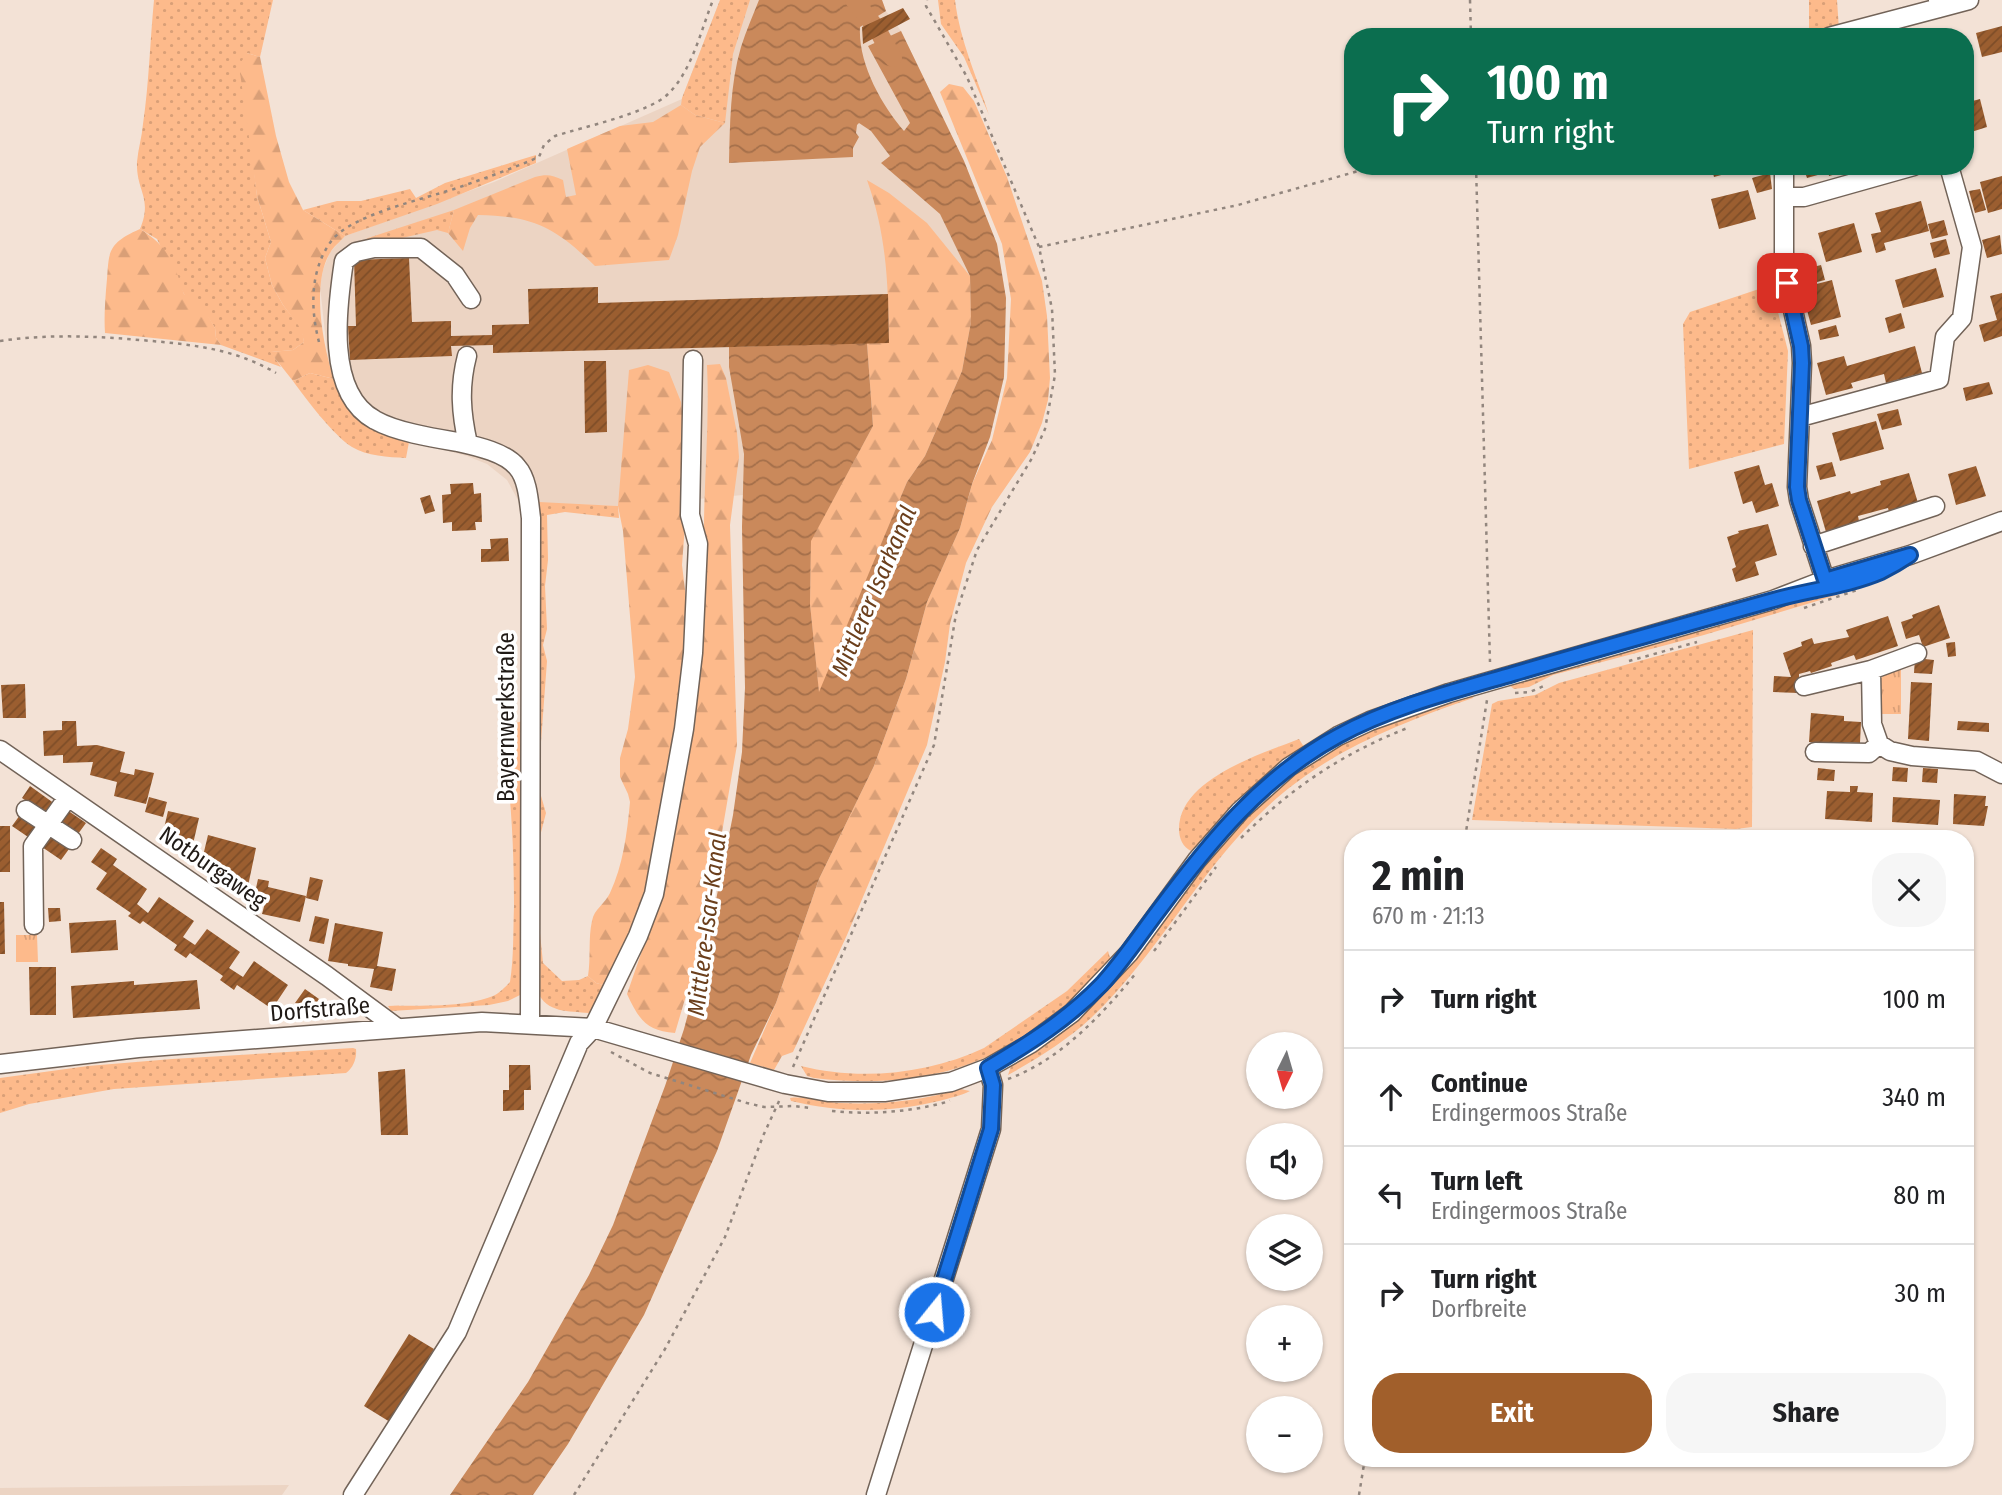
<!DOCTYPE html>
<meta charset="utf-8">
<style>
body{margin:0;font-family:"Fira Sans Condensed",sans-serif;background:#f6f6f6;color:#202124;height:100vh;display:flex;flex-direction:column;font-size:26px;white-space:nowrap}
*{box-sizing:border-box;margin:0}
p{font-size:23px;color:#757577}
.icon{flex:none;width:38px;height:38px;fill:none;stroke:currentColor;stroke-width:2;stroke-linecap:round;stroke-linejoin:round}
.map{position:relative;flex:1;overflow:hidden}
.sheet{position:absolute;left:1344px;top:830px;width:630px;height:637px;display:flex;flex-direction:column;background:#fff;border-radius:28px;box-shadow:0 2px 5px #0004}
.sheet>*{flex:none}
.guide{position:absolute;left:1344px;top:28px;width:630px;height:147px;border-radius:28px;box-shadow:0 2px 5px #0004;background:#0b6e4f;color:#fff;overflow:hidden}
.needle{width:46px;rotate:185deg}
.fabs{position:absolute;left:1246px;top:1032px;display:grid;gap:14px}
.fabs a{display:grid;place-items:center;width:77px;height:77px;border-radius:50%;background:#fff;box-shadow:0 2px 5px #0004;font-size:35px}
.pin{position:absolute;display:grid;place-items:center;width:60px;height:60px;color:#fff;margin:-30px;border-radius:14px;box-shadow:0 4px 10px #0006}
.me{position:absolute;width:77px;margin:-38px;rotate:17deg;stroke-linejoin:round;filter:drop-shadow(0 0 5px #0008)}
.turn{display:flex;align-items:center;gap:24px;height:147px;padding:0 28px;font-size:32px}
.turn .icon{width:91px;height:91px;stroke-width:2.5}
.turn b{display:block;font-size:49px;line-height:60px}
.round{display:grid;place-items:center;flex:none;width:74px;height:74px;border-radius:28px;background:#f6f6f6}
.overview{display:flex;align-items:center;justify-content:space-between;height:119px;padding:0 28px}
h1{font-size:42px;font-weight:700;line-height:52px}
.button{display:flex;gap:14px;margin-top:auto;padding:14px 28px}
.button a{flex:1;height:80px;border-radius:28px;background:#a15f2b;color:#fff;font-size:28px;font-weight:700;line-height:80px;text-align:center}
.button a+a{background:#f6f6f6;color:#202124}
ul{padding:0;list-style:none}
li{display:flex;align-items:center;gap:21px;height:98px;padding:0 28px;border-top:2px solid #e0e0e0}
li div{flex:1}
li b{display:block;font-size:26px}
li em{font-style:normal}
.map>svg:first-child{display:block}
</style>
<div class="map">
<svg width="2002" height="1495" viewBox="0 0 2002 1495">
<defs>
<pattern id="grass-dots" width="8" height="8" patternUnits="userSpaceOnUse" patternTransform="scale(1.75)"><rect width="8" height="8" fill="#fdba8b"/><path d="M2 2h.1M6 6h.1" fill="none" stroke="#d99f77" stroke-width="1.8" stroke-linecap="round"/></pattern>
<pattern id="forest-firs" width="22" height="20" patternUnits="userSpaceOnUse" patternTransform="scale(1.75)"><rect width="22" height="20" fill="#fdba8b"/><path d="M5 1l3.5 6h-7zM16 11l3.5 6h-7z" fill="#d99f77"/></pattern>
<pattern id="park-tufts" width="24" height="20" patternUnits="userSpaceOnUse" patternTransform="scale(1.75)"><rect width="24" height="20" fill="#fdba8b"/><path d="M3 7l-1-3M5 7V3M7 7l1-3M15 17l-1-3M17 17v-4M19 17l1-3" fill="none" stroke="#d99f77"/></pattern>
<pattern id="water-waves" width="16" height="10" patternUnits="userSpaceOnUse" patternTransform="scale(1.75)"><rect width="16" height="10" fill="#ca895b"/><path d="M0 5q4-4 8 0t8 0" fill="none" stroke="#a46f4a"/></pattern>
<pattern id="building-hatch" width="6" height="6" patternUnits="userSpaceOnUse" patternTransform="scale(1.75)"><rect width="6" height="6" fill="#9b5e30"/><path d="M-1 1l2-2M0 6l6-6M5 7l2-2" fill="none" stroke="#7e4d28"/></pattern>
</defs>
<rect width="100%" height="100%" fill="#f3e2d6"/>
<path fill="#ecd4c3" d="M720 0H882L886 11 901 31 964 161 997 244 1006 298 1004 377 990 437 972 484 960 528 906 679 742 751 745 688 743 495 618 506 519 502 507 480 487 464 467 456 396 437 343 398 328 361 320 286 323 270 330 252 345 236 494 182 682 99Z
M289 1485 282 1495H0V1488Z"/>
<path fill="url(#grass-dots)" d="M154 0H273L260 57 247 53 251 144 257 196 271 242 265 258 272 285 283 305 302 329 304 342 293 350 271 352 281 367 221 345 216 338 215 328 208 317 184 294 157 239 140 229C153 197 136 192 137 162 138 149 142 137 143 124 149 83 150 41 154 0Z
M720 0H750L733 54 725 123 695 115 681 105 682 98Z
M938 0H955C960 41 977 77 989 115L964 57 941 24Z
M1809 0H1837L1839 30 1809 37Z
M536 155V163L437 204 345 236 303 210 337 201H361L410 189 416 198 445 183Z
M454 210 448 233 437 230 345 251 368 238Z
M1771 285 1788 351 1784 444 1689 469 1683 324 1690 312Z
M310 373 334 379 343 398 396 437 409 442 406 458C388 457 367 456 352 447 335 437 305 398 293 381Z
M539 502 618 506 619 518 565 512 547 515 548 560 545 586 547 629 543 645 547 661 539 769V789L546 813 539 840V923L543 963 562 981 579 980 588 976 596 983 607 986 600 1003 589 1013C569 1011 546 1013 538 992Z
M1831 593 1837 595 1704 635 1553 675 1529 687 1514 689 1509 685 1511 681Z
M1753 630 1752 827 1736 829 1472 820 1492 704 1498 701 1535 695 1559 683Z
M1471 695 1474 696 1473 698C1397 724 1323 753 1264 810 1198 872 1157 956 1091 1018 1066 1041 1037 1059 1008 1075L1011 1066C1038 1045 1067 1030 1092 1006 1134 966 1165 916 1200 869 1254 799 1327 743 1410 713 1430 706 1451 701 1471 695Z
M522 721V994L508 1001 489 1005 391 1011 388 1006C419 1005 464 1008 493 996 500 993 505 987 510 982 514 957 513 931 514 906 514 846 511 787 501 728Z
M1299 739 1304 747 1255 785 1191 851C1183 847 1179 839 1179 829 1179 779 1261 754 1299 739Z
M1108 951 1111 961C1024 1055 944 1093 814 1078L807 1076 801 1066C860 1081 929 1074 984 1048L1067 991Z
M353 1048 356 1049C357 1059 353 1068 346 1073L114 1089 29 1104 0 1113V1078L88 1066 172 1059Z
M960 1089 970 1091C961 1096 949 1098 939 1101 889 1113 841 1113 791 1101L790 1098C805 1096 824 1102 839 1103 880 1105 921 1101 960 1089Z"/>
<path fill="url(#forest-firs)" d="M247 53 260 57 276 136 289 182 303 210 345 236C340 242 333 247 330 253 311 284 323 346 334 379L310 373 293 381 270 352 293 350 304 342 301 329 283 305 272 285 265 258 271 242 257 196 239 65Z
M949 84 963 87 974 101 1007 177 1042 281 1047 316 1050 378 1048 400 1042 423 1030 452 992 507 966 563 950 624 945 662 927 745 847 935 793 1052 782 1056 774 1070 750 1063 776 1003 819 879 874 766 906 679 927 602 960 528 972 484 992 440 1007 378 1011 299 1002 244 940 92Z
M681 105 695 115 725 123 700 147 692 171 678 235 669 260 595 266C555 227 533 216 478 215L470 228 463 251 448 233 454 210 535 177C547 174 552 175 563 180L566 197 576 195 567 149 620 126 653 122Z
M867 180 889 193 927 223 970 276 971 322 962 371 925 456 907 482 819 694 810 604 811 540 873 426 867 343 889 342C888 283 887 236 867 180Z
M140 229C169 247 174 263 184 294L200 302 215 328 216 338 221 345 105 333C104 318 105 305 106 290 110 255 103 245 140 229Z
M720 364 726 378 737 433 739 457 730 525 737 745 705 931 675 1033C647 1031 639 1020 627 994L662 893 704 547C703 486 710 426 707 365Z
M648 365 669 372 681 402 685 440 681 497 685 525 682 565 687 606 680 719 651 877 631 935 607 986 596 983 588 976C591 958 588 938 592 921 594 909 605 904 610 893 623 865 627 834 630 802L628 794 620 777V758L628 729 635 677 623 531 618 506 629 370Z"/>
<path fill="url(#park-tufts)" d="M1901 667V714H1879V680L1887 673Z
M16 935H37L38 962H16Z"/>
<path fill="url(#water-waves)" d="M759 0H882L886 11 860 27C858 63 881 104 904 131L910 123 868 46 901 31 964 161 997 244 1006 298 1004 377 990 437 972 484 960 528 927 602 906 679 874 766 819 879 776 1003 751 1055 717 1151 644 1315 568 1444 533 1495H450L528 1382 589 1275 613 1225 665 1086 684 1029 709 935 733 815 742 752 745 688 742 527 744 454 729 367V347L867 343 873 426 811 541 810 604 819 692 907 482 925 456 962 371 971 322 970 276 940 214 881 163 890 156 871 131 859 123 857 125 856 133 859 137 853 148V157L729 163C730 124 730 84 741 47 746 31 753 15 759 0Z"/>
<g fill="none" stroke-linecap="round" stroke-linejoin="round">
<path stroke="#ca895b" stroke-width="18" d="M854 0 877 29 893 58"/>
</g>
<path fill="url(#building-hatch)" d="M903 8 910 19 863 44 862 27Z
M2002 26V52L1982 57 1976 33Z
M1980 99 1987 127 1965 134V103Z
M1711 166H1751V167L1714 177Z
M1823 166 1825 173 1807 178 1803 167Z
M1827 166H1862V167L1829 176Z
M1770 173 1772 189 1757 193 1752 178Z
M2002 176V209L1988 213 1980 182Z
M1980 189 1986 210 1975 213 1969 191Z
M1748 190 1756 219 1719 229 1711 199Z
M1921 201 1929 231 1884 243 1886 250 1876 253 1871 234 1881 232 1875 213Z
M1944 220 1948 235 1932 239 1928 224Z
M1854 223 1862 252 1826 262 1818 233Z
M2000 235 2002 254 1987 258 1982 240Z
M1946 239 1950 254 1934 258 1930 243Z
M409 258 412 322 451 321V336L492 335V325L529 324 528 289 598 287V303L888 294 889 343 493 353V345L451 346 452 356 350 360 348 326H356L354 260Z
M1821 265 1825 280 1809 284 1805 269Z
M1936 268 1944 297 1903 308 1895 280Z
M1832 280 1841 317 1811 325 1801 288Z
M2002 293V336L1984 342 1979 325 1997 320 1990 296Z
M1901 313 1905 328 1889 333 1885 318Z
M1836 325 1839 336 1820 340 1818 330Z
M1915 346 1922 373 1886 383 1884 374 1851 383 1853 388 1826 395 1817 363 1844 356 1847 366Z
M584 361H606L607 432 585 433Z
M1989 382 1993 394 1966 401 1963 388Z
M1898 409 1902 425 1882 430 1877 414Z
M1876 421 1884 449 1840 461 1832 433Z
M1832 462 1836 476 1820 480 1816 466Z
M1759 465 1765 485 1772 483 1779 506 1756 513 1752 501 1743 504 1734 472Z
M1976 466 1986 496 1956 505 1948 474Z
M1909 473 1918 503 1889 512 1888 508 1858 516 1859 521 1826 532 1817 501 1850 491 1851 494 1881 485 1880 481Z
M473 483 474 494 481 493 482 522H475L476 530 452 531V522L443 523 442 495 451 494 450 484Z
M430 495 435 511 425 514 420 498Z
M1768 524 1777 555 1755 562 1759 575 1736 582 1732 569 1736 567 1727 537 1739 533 1738 531Z
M508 538 509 561 481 562V549H491L490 539Z
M1939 605 1950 638 1923 647 1919 635 1906 639 1901 622 1913 618 1912 615Z
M1888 616 1898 646 1856 660 1854 655 1831 663 1832 666 1811 673 1810 671 1799 674V693L1773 692 1774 676 1791 677 1783 653 1802 646 1801 642 1812 638 1814 644 1849 637 1846 630Z
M1955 642 1956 656 1948 657 1946 643Z
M1915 658 1934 660 1932 674 1914 673Z
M1911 682 1932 683 1929 741 1908 739Z
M25 684 26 718H3L1 685Z
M1811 713 1844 716V721L1861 722 1860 743 1843 742 1842 745 1809 742Z
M62 721H76L77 746 97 745 125 752 120 772 134 775 135 769 154 773 146 804 114 796 117 782 90 775 93 762 63 763V755L44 756 43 731 62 730Z
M1958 721 1989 723V732L1957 730Z
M1893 767 1908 768 1907 782 1892 781Z
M1818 768 1835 770 1834 781 1817 780Z
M1923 768 1938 769 1937 783 1922 782Z
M30 786 55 804 47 815 22 798Z
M1850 786H1858L1857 792 1873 793 1872 822 1825 819 1827 791 1850 792Z
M1954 794 1986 796 1985 806H1988L1984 826 1953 824Z
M149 797 167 802 163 817 145 812Z
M1893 797 1940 800 1938 825 1892 822Z
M67 810 86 823 78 834 59 821Z
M168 811 199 818 193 844 162 837Z
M20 815 39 828 31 839 12 826Z
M0 826H10V872H0Z
M50 835 69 849 61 860 42 847Z
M208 835 256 848 248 886 210 877 214 858 203 856Z
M101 848 117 859 113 865 147 889 137 904 148 913 159 897 194 921 183 937 195 945 207 929 240 952 229 968 243 977 254 961 288 985 272 1009 237 985 234 990 220 980 223 976 190 953 186 958 174 950 177 945 143 921 140 924 128 916 131 913 96 889 107 873 91 862Z
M310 877 323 880 318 901 306 898Z
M258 879 269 881 268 887 306 896 300 922 262 914 266 899 254 897Z
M0 902H4L5 954H0Z
M48 908H60L61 921 49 922Z
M315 916 329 919 324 944 309 941Z
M116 920 118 950 71 953 69 923Z
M335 923 383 932 377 966 396 969 392 991 370 987 374 969 348 966V964L328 961Z
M29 967H56V1015H30Z
M197 980 200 1009 73 1018 71 986 134 981V985Z
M305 989 319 999 309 1013 295 1003Z
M509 1065H530L531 1090H524V1110L503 1111V1090H509Z
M405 1069 408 1135H381L378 1072Z
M409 1334 434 1349 390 1422 364 1406Z"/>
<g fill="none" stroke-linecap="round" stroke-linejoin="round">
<g stroke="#726358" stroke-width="21">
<path id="minor" d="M1938 0 1939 8 1969 0
M1829 37 1939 8
M1784 166V270L1801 346 1802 363 1797 487 1799 500 1825 580
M1784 197H1804L1914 166
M471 299 455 275 421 248H374L356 252 344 261C337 307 325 393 375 420 396 432 434 438 458 442 476 446 505 452 517 467 528 479 529 503 531 518L530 1024
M467 356C459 387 461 413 468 444
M1800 417 1939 379 1945 337 1962 318 1972 247 1949 166
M1813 546 1935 506
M1917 653 1871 670 1872 724 1879 744 1890 751 1912 756 1977 761 2002 774
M1804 686 1871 670
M0 750 327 976 396 1027
M1815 752 1869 753 1879 744
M26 810 72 840
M34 925 33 846 68 797
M0 1064 138 1048 482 1022 593 1028 785 1084 828 1092H884L951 1082 988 1068 1030 1044 1072 1013 1129 953 1197 860 1240 811 1289 767 1338 736 1370 721 1449 693 1773 600 1825 580 1910 555 2002 521
M353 1495 457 1332 579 1043 593 1028 638 936 654 894 684 729 693 653 698 544 690 515 693 360
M876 1495 991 1129 993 1085 988 1068"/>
</g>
<path stroke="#92867e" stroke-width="2.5" stroke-dasharray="3.5 5" stroke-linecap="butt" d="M1470 0 1471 37
M1476 166 1490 662
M1039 247 1238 205 1376 166
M0 341C47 334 93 336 140 340 188 344 234 348 276 373
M319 342C310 308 310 269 332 240 352 215 423 199 454 189 483 179 511 169 539 157L544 145 555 136C583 127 649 113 668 94 692 71 701 30 713 0
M1804 608 1860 589
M1629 661 1697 642
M1515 693 1530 692 1546 685
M1241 838C1292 787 1343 753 1410 727
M1465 838 1487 700
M1154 951 1216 867
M611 1052 650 1073 747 1103 764 1107 794 1106 811 1108
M793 1067 934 745 956 614 977 550 1032 458 1045 429 1055 375 1052 309 1039 247 967 77 926 6 927 0
M1008 1079C1059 1061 1103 1014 1136 973
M832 1111C871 1115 912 1112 950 1101
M574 1495 665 1349 725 1237 763 1136 780 1099
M1359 1495 1365 1458"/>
<use href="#minor" stroke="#fff" stroke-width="18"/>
</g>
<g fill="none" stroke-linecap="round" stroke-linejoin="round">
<g stroke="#114b97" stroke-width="18">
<path id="route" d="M934 1312 991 1129 993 1085 988 1068C1030 1043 1068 1019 1102 984 1123 961 1140 935 1159 910 1209 843 1262 777 1338 736 1391 707 1454 691 1513 674 1598 649 1684 625 1770 601 1807 590 1846 587 1881 572 1891 567 1901 561 1910 555L1825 580 1799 500 1797 487 1802 363 1801 346 1787 283"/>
</g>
<use href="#route" stroke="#1a73e8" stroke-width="12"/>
</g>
<g text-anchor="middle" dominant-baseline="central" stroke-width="7" stroke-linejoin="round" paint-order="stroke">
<g font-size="23" fill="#201a16" stroke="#fff">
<text transform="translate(506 717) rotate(-90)">Bayernwerkstraße</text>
<text transform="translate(213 867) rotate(35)">Notburgaweg</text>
<text transform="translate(320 1009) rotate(-5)">Dorfstraße</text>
</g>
<g font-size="24" font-style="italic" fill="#6b3f1c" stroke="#fff">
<text transform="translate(874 591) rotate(-67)">Mittlerer Isarkanal</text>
<text transform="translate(707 924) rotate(-83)">Mittlere-Isar-Kanal</text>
</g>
</g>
</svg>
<div class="fabs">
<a><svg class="needle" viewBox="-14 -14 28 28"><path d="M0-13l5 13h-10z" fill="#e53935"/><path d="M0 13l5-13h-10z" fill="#757577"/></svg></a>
<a><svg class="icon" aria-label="sound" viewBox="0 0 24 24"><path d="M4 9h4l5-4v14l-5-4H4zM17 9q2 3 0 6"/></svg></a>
<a><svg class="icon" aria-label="layers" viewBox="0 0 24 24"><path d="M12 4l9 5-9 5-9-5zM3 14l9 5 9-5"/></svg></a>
<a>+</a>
<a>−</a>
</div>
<div class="pin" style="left:1787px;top:283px;background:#d93025"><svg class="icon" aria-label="arrive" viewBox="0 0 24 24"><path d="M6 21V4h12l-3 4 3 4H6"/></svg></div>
<svg class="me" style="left:934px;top:1312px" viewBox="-20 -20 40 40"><circle r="17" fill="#1a73e8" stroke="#fff" stroke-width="3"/><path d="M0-11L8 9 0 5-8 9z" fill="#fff"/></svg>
<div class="guide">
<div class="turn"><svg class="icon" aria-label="right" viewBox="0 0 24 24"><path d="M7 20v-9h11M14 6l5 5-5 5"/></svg><div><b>100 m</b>Turn right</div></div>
</div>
<section class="sheet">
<div class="overview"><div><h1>2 min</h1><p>670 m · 21:13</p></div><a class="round"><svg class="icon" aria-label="close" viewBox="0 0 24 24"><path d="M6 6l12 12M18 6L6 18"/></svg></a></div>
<ul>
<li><svg class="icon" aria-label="right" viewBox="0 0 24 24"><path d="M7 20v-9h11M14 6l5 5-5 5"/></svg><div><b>Turn right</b></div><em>100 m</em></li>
<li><svg class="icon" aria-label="ahead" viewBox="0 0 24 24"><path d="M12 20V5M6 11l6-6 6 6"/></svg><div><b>Continue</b><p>Erdingermoos Straße</p></div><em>340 m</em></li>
<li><svg class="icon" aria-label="left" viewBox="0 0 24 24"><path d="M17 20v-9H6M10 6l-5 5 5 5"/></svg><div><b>Turn left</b><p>Erdingermoos Straße</p></div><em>80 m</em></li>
<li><svg class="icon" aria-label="right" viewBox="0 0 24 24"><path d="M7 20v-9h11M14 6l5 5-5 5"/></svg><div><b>Turn right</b><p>Dorfbreite</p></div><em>30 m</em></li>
</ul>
<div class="button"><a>Exit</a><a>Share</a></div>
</section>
</div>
